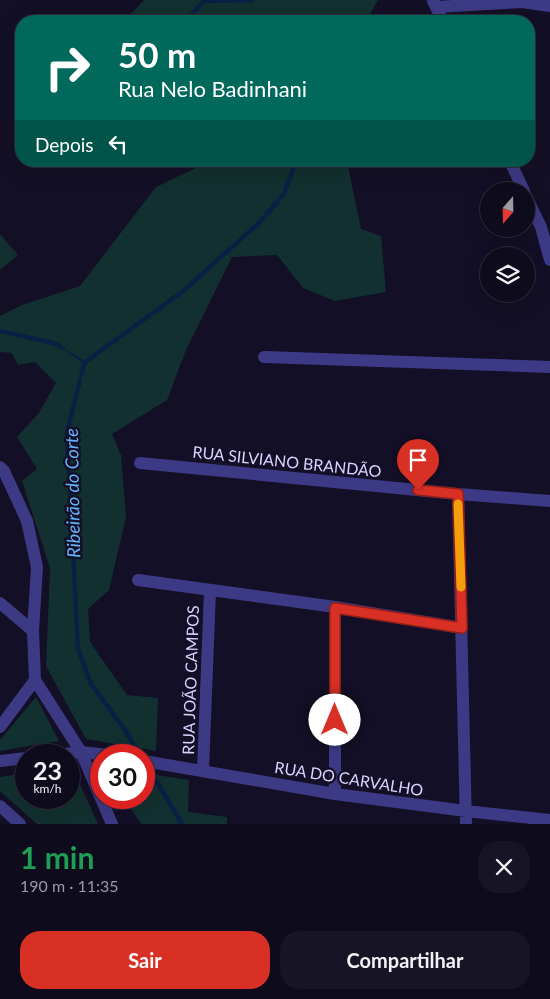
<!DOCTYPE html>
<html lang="pt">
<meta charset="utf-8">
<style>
body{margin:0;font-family:Lato,sans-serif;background:#171425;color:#f1f3f6;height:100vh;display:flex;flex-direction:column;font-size:19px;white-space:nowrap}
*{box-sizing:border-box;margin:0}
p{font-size:16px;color:#9b9ba3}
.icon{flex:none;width:28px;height:28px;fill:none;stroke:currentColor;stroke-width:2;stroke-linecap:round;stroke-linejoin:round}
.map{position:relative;height:824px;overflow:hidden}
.panel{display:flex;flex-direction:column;background:#0e0b1c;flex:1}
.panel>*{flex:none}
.hud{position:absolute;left:15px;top:15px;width:520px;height:152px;border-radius:20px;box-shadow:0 5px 20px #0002,0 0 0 1px #2e2b3b;background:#00695c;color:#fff;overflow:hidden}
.needle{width:32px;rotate:200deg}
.buttons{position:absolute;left:480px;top:182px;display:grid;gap:10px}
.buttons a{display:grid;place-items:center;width:55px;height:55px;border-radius:50%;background:#0e0b1c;box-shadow:0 5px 20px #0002,0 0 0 1px #2e2b3b;font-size:25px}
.speed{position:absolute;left:15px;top:744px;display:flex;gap:10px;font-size:25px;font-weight:700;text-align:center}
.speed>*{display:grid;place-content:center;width:65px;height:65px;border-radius:50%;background:#0e0b1c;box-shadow:0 5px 20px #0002,0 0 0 1px #2e2b3b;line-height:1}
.speed small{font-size:12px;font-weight:400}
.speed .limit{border:8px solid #d22;background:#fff;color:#111}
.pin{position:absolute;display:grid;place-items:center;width:42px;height:42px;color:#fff;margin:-51px -21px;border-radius:50% 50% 50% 0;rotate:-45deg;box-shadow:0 0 5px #0007}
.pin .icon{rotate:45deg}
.me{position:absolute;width:55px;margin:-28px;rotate:0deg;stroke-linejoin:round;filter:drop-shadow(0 0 4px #0008)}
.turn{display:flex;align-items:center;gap:18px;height:105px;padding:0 20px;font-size:22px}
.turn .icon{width:65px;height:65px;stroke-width:2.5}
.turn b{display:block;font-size:35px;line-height:42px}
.then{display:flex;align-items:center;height:48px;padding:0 20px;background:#0003;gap:10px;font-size:19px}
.round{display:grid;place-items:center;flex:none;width:52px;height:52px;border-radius:20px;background:#171425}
.overview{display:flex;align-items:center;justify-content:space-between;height:85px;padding:0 20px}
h1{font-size:30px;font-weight:700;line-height:38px;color:#1e9e55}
.cta{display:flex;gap:10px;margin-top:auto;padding:10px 20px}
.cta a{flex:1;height:58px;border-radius:20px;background:#d93025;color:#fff;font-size:20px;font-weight:700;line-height:58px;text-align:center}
.cta a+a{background:#171425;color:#f1f3f6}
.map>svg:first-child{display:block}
</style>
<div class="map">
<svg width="550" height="824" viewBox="0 0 550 824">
<rect width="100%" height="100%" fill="#130f26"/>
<path fill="#12302f" d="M144 0H378L366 21H128L130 15Z
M210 161H347L361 229 381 236 386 292 335 301 303 288 277 255 232 257 186 350 167 400 112 434 121 455 126 517 109 590 88 609 90 642 127 695 158 698 156 751 86 739 46 666 50 568 22 481 37 469 17 437 38 414 56 383 35 362 18 365 12 353 0 352V316L22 305 80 286 156 187Z
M0 234 18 255 0 270Z
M36 697 59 741 0 751V740Z
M69 768 74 771 98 824H37L0 791V777L26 773V798H69Z
M144 773 189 780 188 812 227 817V824H141L123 798H144Z"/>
<path fill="#0a1f44" d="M296 161 297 162 284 194 260 222 182 292 85 362 67 432 78 648 90 682 125 730 140 755H138L123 731 88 683 76 649 66 433 82 363 57 344 0 331 57 344 85 361 182 292 260 221 284 193Z"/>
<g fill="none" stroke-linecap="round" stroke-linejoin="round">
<path stroke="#0a1f44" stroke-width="4.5" d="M186 21 204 1 252 0
M0 331 57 344 61 347
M82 374 85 362 182 292 260 222 284 194 296 161
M80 381 67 432 78 648 90 682 125 730 140 755
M146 764 182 824"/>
<path stroke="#3d3a85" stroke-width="12" d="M433 1 443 21
M436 7 522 2 550 6
M510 161 524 191
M526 196 541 227 550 260
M264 357 550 367
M140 463 458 494 550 501
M0 467 4 471 27 521 37 567 33 631 35 680 81 752 112 824
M458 494 466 824
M138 580 335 607 462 628
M0 603 33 631
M0 727 35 680
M57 755 81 752 108 755
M0 761 26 758
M144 761 335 794 466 811 550 820
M203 770 210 591
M335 794V607
M0 806 20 824"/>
</g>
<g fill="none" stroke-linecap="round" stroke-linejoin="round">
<g stroke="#8d1f18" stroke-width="12">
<path id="route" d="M335 720V608L462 628 458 494 418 490"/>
</g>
<use href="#route" stroke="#d93025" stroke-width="9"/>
<path stroke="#f59e0b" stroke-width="9" d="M458 504 461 587"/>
</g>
<g text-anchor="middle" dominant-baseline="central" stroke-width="5" stroke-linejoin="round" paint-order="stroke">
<g font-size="16" fill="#d9d4ff" stroke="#130f26">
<text transform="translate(287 461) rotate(6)">RUA SILVIANO BRANDÃO</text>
<text transform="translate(190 680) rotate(-88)">RUA JOÃO CAMPOS</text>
<text transform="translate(349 778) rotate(9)">RUA DO CARVALHO</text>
</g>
<g font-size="18" font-style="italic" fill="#62b6ff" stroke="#130f26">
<text transform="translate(72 493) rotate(-91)">Ribeirão do Corte</text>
</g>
</g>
</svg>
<div class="buttons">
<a><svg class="needle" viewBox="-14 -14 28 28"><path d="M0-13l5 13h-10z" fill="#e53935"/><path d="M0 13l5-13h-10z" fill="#9b9ba3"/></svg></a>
<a><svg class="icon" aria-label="layers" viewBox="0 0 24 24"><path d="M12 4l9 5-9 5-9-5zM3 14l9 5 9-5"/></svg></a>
</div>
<div class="speed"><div>23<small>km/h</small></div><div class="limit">30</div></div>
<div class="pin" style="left:418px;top:490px;background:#d93025"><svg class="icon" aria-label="arrive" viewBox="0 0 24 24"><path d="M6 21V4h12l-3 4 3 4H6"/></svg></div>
<svg class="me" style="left:335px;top:720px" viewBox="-20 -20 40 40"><circle r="19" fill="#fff"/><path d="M0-13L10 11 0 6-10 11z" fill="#d93025"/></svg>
<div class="hud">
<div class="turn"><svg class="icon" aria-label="right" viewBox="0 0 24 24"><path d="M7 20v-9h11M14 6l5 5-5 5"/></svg><div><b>50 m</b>Rua Nelo Badinhani</div></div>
<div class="then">Depois<svg class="icon" aria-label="left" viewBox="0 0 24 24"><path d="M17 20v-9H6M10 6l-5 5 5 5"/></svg></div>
</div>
</div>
<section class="panel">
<div class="overview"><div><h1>1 min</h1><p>190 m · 11:35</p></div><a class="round"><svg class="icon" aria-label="close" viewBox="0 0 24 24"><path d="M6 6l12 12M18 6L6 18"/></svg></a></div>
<div class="cta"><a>Sair</a><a>Compartilhar</a></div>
</section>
